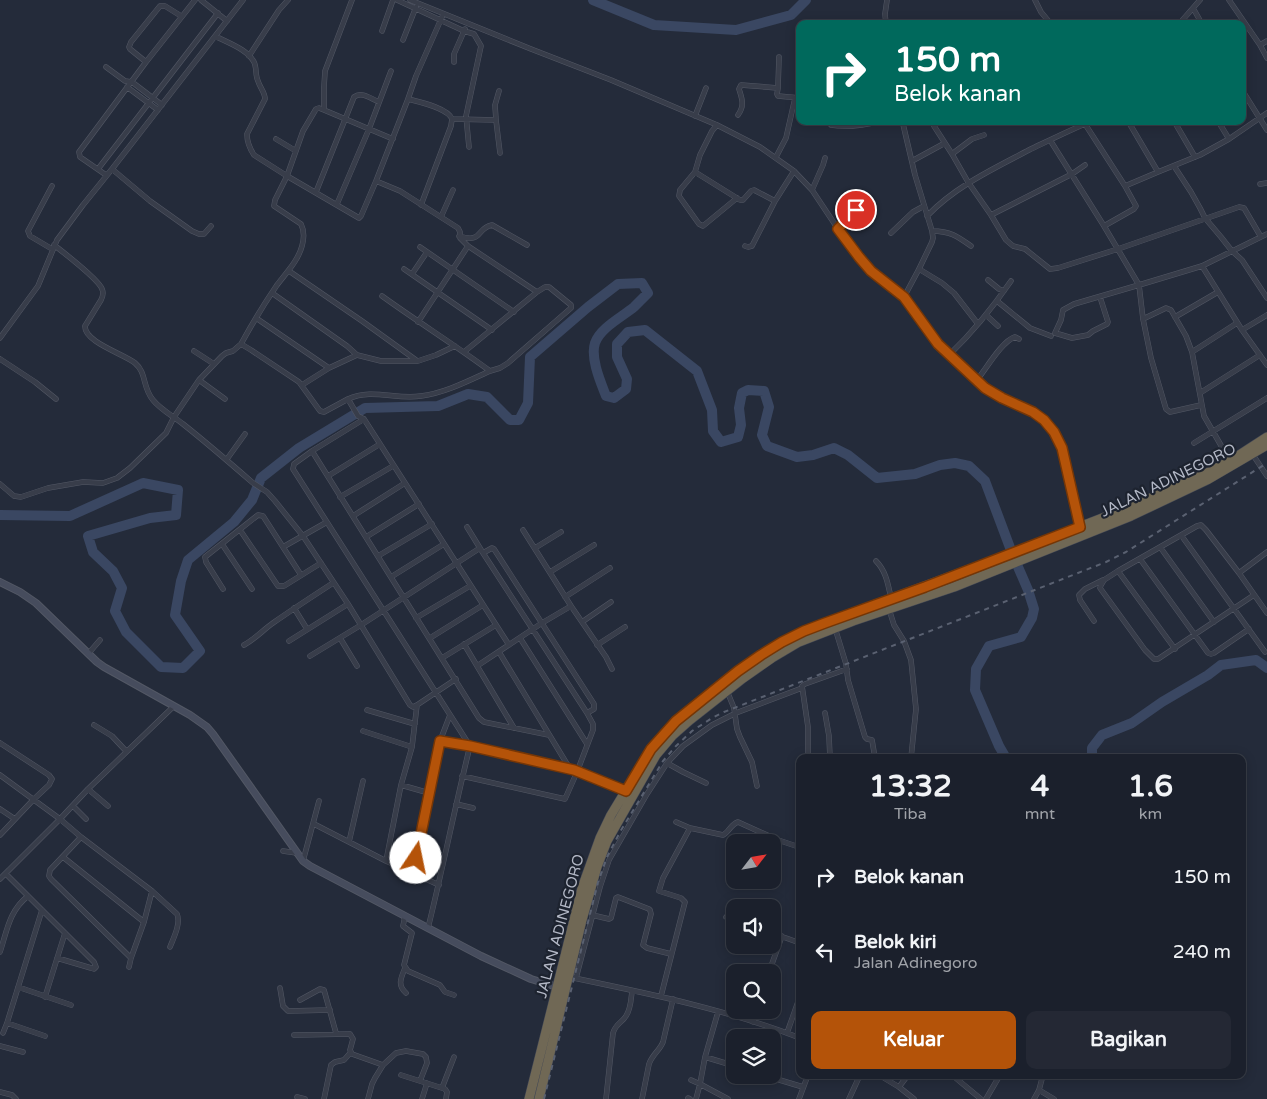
<!DOCTYPE html>
<html lang="id">
<style>
body{margin:0;font-family:"Varela Round",sans-serif;background:#242834;color:#f1f3f6;height:100vh;display:flex;flex-direction:column;font-size:19px;white-space:nowrap}
*{box-sizing:border-box;margin:0}
p{font-size:16px;color:#a0a3a9}
.icon{flex:none;width:28px;height:28px;fill:none;stroke:currentColor;stroke-width:2;stroke-linecap:round;stroke-linejoin:round}
.map{position:relative;flex:1;overflow:hidden}
.panel{position:absolute;left:796px;top:754px;width:450px;height:325px;display:flex;flex-direction:column;background:#1b202c;border-radius:10px;box-shadow:0 2px 12px #0003,0 0 0 1px #393e48}
.panel>*{flex:none}
.banner{position:absolute;left:796px;top:20px;width:450px;height:105px;border-radius:10px;box-shadow:0 2px 12px #0003,0 0 0 1px #393e48;background:#00695c;color:#fff;overflow:hidden}
.needle{width:32px;rotate:59deg}
.buttons{position:absolute;left:726px;top:834px;display:grid;gap:10px}
.buttons a{display:grid;place-items:center;width:55px;height:55px;border-radius:10px;background:#1b202c;box-shadow:0 2px 12px #0003,0 0 0 1px #393e48;font-size:25px}
.pin{position:absolute;display:grid;place-items:center;width:42px;height:42px;color:#fff;margin:-21px;border:2px solid #fff;border-radius:50%;box-shadow:0 1px 5px #0007}
.me{position:absolute;width:55px;margin:-28px;rotate:11deg;stroke-linejoin:round;filter:drop-shadow(0 0 4px #0008)}
.turn{display:flex;align-items:center;gap:18px;height:105px;padding:0 15px;font-size:22px}
.turn .icon{width:65px;height:65px;stroke-width:2.5}
.turn b{display:block;font-size:35px;line-height:42px}
.eta{display:flex;justify-content:space-evenly;align-items:center;height:85px;text-align:center}
.eta b{font-size:30px;font-weight:700;line-height:35px}
.action{display:flex;gap:10px;margin-top:auto;padding:10px 15px}
.action a{flex:1;height:58px;border-radius:10px;background:#b45309;color:#fff;font-size:20px;font-weight:700;line-height:58px;text-align:center}
.action a+a{background:#242834;color:#f1f3f6}
ul{padding:0;list-style:none}
li{display:flex;align-items:center;gap:15px;height:75px;padding:0 15px}
li div{flex:1}
li b{display:block;font-size:19px}
li em{font-style:normal}
.map>svg:first-child{display:block}
</style>
<div class="map">
<svg width="1267" height="1099" viewBox="0 0 1267 1099">
<rect width="100%" height="100%" fill="#242b3a"/>
<g fill="none" stroke-linecap="round" stroke-linejoin="round">
<path stroke="#3a4762" stroke-width="10" d="M593 0 654 25 736 30 791 15 806 0
M0 515 70 516 143 483 178 490 176 515 150 518 88 536 93 552 113 571 122 588 115 611 126 632 161 667 183 668 200 651 175 615 181 581 188 560 234 522 252 500 261 478 299 448 365 408 438 406 468 394 487 397 510 420H519L528 403 530 357 588 307 618 284 642 283 648 293C644 297 639 302 634 307 622 317 600 328 595 343 590 358 601 383 606 396L614 398 626 389 627 379 617 357V344L628 332 645 330 697 371 712 410 713 431 721 442 738 437 741 425 739 408 742 393 748 390 764 391 769 407 762 435 767 446 797 457 813 455 834 448 848 455 877 478 915 474 940 465 955 463 969 466 985 481 1012 553 1028 590 1034 609 1032 618 1021 637 989 646 976 669 975 690 999 746 1006 758
M1092 758V748L1102 735 1132 723 1162 702 1208 675 1221 665 1256 660 1267 668"/>
<g stroke="#535865" stroke-width="5.5">
<path id="street" d="M201 0 227 21
M352 0 325 71 324 87V110L393 139
M397 0 464 31 474 34 481 46 466 116 469 147
M410 0 531 49 611 80 717 125 760 147 794 171 812 190 834 223 859 257 871 271 904 297 938 344 985 388 1003 398 1033 412 1044 420 1054 432 1063 448 1080 526
M1035 0 1041 12 1051 24
M1200 0 1193 8 1202 24
M1229 0 1260 45 1267 41
M886 24 885 14 887 0
M1179 24 1193 8
M382 31 393 0
M215 36C228 43 247 49 254 62 257 68 255 75 258 81 260 88 265 92 265 99L247 134C247 141 250 149 254 155L287 176 275 200 274 206 301 224C304 230 304 239 302 246 298 261 286 273 277 285 264 304 252 324 241 344
M403 40 416 7
M1260 45 1267 58
M249 56 279 10 288 0
M146 62 130 49 129 47 131 42 160 6H165L181 16
M454 62V54L465 29
M106 67 125 81 132 82 162 105
M127 87 158 110
M778 88 779 57
M1242 90 1267 130
M408 99 416 76 442 17
M324 110 319 108 316 109 303 131 287 176 359 218 361 216 376 181 400 191 458 228 460 232V238L468 246 537 292 464 352
M738 115C745 105 742 99 739 89L741 85 778 88 777 94 778 96 800 98
M695 116 706 88
M496 120 495 105 499 91
M828 121 831 125C848 128 865 125 881 121
M903 121V124L915 175 932 231 933 238 932 242 919 269 904 297
M1128 121 1158 172 1200 155 1229 139 1267 113
M1174 121 1195 157
M1218 121 1229 139
M1085 124 1125 186 1136 206 1134 209 1104 226
M717 125 712 131 700 155 695 172 680 190 679 196 699 224 703 226 737 198
M934 126 952 154 968 182 991 215 1006 240 1013 246 1025 249 1050 269 1058 268 1118 249 1239 207 1244 208 1261 237
M276 139 296 151
M1050 140 1104 226 1139 285 1202 266 1267 234
M952 154 972 139 984 135
M776 157 786 138 795 98
M912 161 945 143
M1174 166 1191 192 1200 208 1205 218 1221 237 1232 251 1242 260 1267 298
M98 169 218 13
M112 169 150 201 192 231 199 234H204L211 226
M695 172 740 200H743L751 191 754 190 775 201 794 171
M106 175 80 157 79 152 146 62 195 0
M376 181 408 99C420 102 448 108 452 119
M1260 184 1267 183
M52 186 28 231 30 236 52 249
M1125 186 1158 172
M812 190 823 165 825 158
M316 192 354 97C362 91 371 99 379 102
M337 204 369 129 391 71
M421 205 451 126 452 119 496 120 500 153
M991 215 1072 174 1085 165
M927 216C956 186 993 169 1029 150 1050 140 1070 130 1092 121
M441 217 453 190
M838 229 868 196
M932 231C950 231 957 236 971 246
M891 233 913 212 924 206
M459 236C483 244 476 228 492 225L527 245
M54 245C63 252 99 280 102 289 104 293 103 296 101 300L85 326C84 342 124 354 135 363 147 373 142 387 153 400 161 410 173 416 183 424 207 443 230 463 253 483L267 492 275 501 303 536 348 604 410 705 413 707 417 705 412 747 363 731
M745 246 748 247 752 246 775 201
M420 247 514 312
M1202 266 1242 330 1267 365
M404 269 492 330
M919 269 942 283 954 293 978 324
M289 271 362 321 416 360
M412 274 427 252
M988 280 999 289 1004 291
M272 293 347 346 357 355
M1100 297 1108 322 1107 324 1093 331 1088 335 1072 338 1055 333 1061 320 1063 310 1074 304 1139 285 1143 319 1151 358 1166 409 1170 412 1201 405
M997 301 1030 328 1051 336
M986 315 998 326
M1175 317 1218 292
M256 318 329 368
M1143 319 1166 308 1171 310 1186 336 1192 352 1204 416 1230 461
M418 322 468 246
M1242 330 1267 315
M0 338 38 286 57 240 83 205 112 169 243 0
M194 351 214 364
M1192 352 1237 323
M950 354C973 332 993 307 1011 281
M0 359 35 382 56 399
M490 371 500 368 508 363 571 308V305L549 287H545L537 292
M199 380 225 399
M977 380C986 369 1002 341 1015 337L1019 339
M302 385 329 368 357 355 381 361H418L436 355 455 346
M1200 393 1260 355
M364 419 358 416 348 399C372 388 396 400 421 396 445 393 468 381 490 371 455 345 418 322 382 296
M1194 443 1267 398
M312 451 479 718 484 722 549 735
M1253 455 1267 476
M227 459 245 434
M328 476 380 444
M0 484 14 496 21 497 48 488 83 482 103 483 117 478 130 468 166 433 174 417 199 380 222 356 226 353 233 351 241 344 251 350 299 382 320 411 324 412 348 399
M340 497 393 466
M353 516 405 483
M467 527 483 553 587 713 594 709V704L494 549 492 548 483 553
M240 530 278 586H284L321 563
M523 530 571 606
M1181 535 1265 652
M366 537 419 504
M222 544 252 589
M283 547 327 522
M1160 547 1214 622
M535 548 561 532
M378 556 432 524
M1140 559 1208 653 1211 654 1214 653 1249 629
M876 561C886 571 888 584 891 598
M1118 571 1175 649
M550 572 594 545
M1239 573 1267 552
M391 577 444 544
M223 589 206 562 205 557 258 515 263 516 301 575
M1254 595 1158 659H1154L1145 650 1100 588 1101 585 1104 580 1118 571 1197 526 1201 525 1206 530 1239 573 1267 613
M565 597 610 568
M294 608 307 629
M889 609 894 625 904 641 911 660 916 709 911 758
M416 618 470 586
M1094 621 1080 600 1079 595 1085 589 1103 580
M582 622 611 602
M835 628 846 664 848 680 865 737 867 739 872 740 875 758
M340 638 357 666
M430 638 483 605
M520 638 587 744
M289 641 348 604
M464 644 514 728
M244 645C255 639 263 630 273 623 293 609 313 596 333 583
M509 645 364 419 312 451 294 464 293 469 470 746 574 770 626 791
M597 645 625 627
M499 652 567 764 573 769
M88 654 100 640
M310 656 361 625 480 548
M442 658 496 625
M477 666 542 623 571 606 606 657 612 669
M727 691 734 708 737 729 740 737 752 762 757 786
M417 705 456 679
M367 710 415 724
M825 713 829 736 830 758
M94 725 112 736 126 751
M440 741 450 715
M0 743 49 775 52 779 49 785 34 799 0 835
M412 747 401 785 386 861 439 885
M808 758V727L802 686 805 684 847 669
M667 763 683 772 706 783
M0 775 60 819 0 879
M462 776 565 799 577 772 593 730V724L587 713
M401 785 429 793
M88 789 108 806
M456 804 473 808
M73 806 86 819
M0 809 15 819
M676 822 690 828
M314 824 386 861
M81 837 50 870 49 876 51 879 131 958 144 922 152 891
M349 842 363 781
M283 851 297 853
M63 857 144 922
M303 861 319 801
M414 873 440 741 470 746C455 806 443 868 428 928
M6 874 94 962 96 967 94 969 91 968 57 958
M592 915 609 919 611 918 616 898 618 897 649 909 650 910 651 914 643 945 647 948 671 954
M405 916 403 926 412 933 404 965 408 971 440 985 445 992 454 995
M726 917 735 920
M772 933 800 943
M170 947C174 937 181 923 177 914L152 891 81 837 60 819 88 789 174 706
M0 952C7 931 9 911 28 896
M129 967 131 958
M405 968C401 978 397 985 406 993
M769 972 782 936
M569 977C646 993 726 1009 800 1038
M576 978 600 887 609 860 647 794 667 763 683 746 712 725 736 713 802 688
M18 987 71 1005
M280 988 283 1006 288 1011 330 1010
M661 996 685 902 681 898 659 891 663 878 690 828 723 835C729 832 731 824 738 822L778 840 796 846 800 842
M45 997 65 933
M300 1000 320 989 324 990 336 1033
M718 1012 705 1057 700 1084 728 1099
M753 1022 757 1010
M7 1023 45 1036
M3 1033 7 1023 42 910
M787 1033 799 999
M294 1035 350 1034 353 1039 350 1050 352 1054 383 1065
M0 1046 23 1052
M705 1057 735 1066
M401 1075 445 1089 447 1092 446 1099
M763 1075 803 1087
M879 1075 899 1087 914 1099
M952 1075 981 1099
M691 1080 700 1084 696 1099
M899 1087 908 1075
M442 1088 454 1057
M1039 1090 1054 1099
M0 1092 12 1095 16 1099
M297 1097 305 1099
M688 1098 690 1099
M324 1099 331 1065 335 1062 344 1060 351 1052
M368 1099 372 1084 375 1078 383 1065 396 1053 406 1051 423 1054 426 1057 427 1063 420 1081
M422 1099 427 1083
M606 1099 613 1033C616 1023 622 1023 626 1016 631 1009 631 999 632 991
M642 1099 649 1064C652 1055 660 1050 663 1042L673 999
M799 1099 808 1075
M849 1099 860 1075
M986 1099 1000 1075
M1034 1099 1039 1090 1043 1075"/>
</g>
<g stroke="#535865" stroke-width="8">
<path id="secondary" d="M0 582 20 592 36 603 97 662 104 667 190 715 207 727 213 734 303 861 310 866 481 956 531 979 557 987"/>
</g>
<g stroke="#434855" stroke-width="10">
<path id="highway" d="M529 1099 582 888 600 838 611 815 651 749 676 721 738 671 761 655 782 642 804 631 992 561 1128 508 1211 471 1230 461 1267 437
M539 1099 582 920 597 867 607 841 656 755 672 736 690 720 742 679 772 658 799 642 853 621 954 587 1131 516 1207 480 1267 445"/>
</g>
<use href="#street" stroke="#383d4a" stroke-width="4.5"/>
<use href="#secondary" stroke="#464c5d" stroke-width="6"/>
<use href="#highway" stroke="#706855" stroke-width="9"/>
<path stroke="#5a6171" stroke-width="2" stroke-dasharray="5 5" stroke-linecap="butt" d="M544 1099 598 882 607 857 620 832 663 761 676 746 692 731 712 718 724 712 1106 562 1126 552 1267 463"/>
</g>
<g fill="none" stroke-linecap="round" stroke-linejoin="round">
<g stroke="#753606" stroke-width="12">
<path id="route" d="M416 858 440 741 470 746 574 770 626 791 651 749 676 721 738 671 761 655 782 642 804 631 825 623 925 587 1080 527 1062 448 1054 432 1044 420 1033 412 1002 398 985 388 938 344 904 297 871 271 859 257 838 229 856 210"/>
</g>
<use href="#route" stroke="#b45309" stroke-width="9"/>
</g>
<g text-anchor="middle" dominant-baseline="central" stroke-width="4.5" stroke-linejoin="round" paint-order="stroke">
<g font-size="15" fill="#b3b8c6" stroke="#1d232f">
<text transform="translate(1168 480) rotate(-26)">JALAN ADINEGORO</text>
<text transform="translate(560 926) rotate(-75)">JALAN ADINEGORO</text>
</g>
</g>
</svg>
<div class="buttons">
<a><svg class="needle" viewBox="-14 -14 28 28"><path d="M0-13l5 13h-10z" fill="#e53935"/><path d="M0 13l5-13h-10z" fill="#a0a3a9"/></svg></a>
<a><svg class="icon" aria-label="sound" viewBox="0 0 24 24"><path d="M4 9h4l5-4v14l-5-4H4zM17 9q2 3 0 6"/></svg></a>
<a><svg class="icon" aria-label="search" viewBox="0 0 24 24"><circle cx="10" cy="10" r="6"/><path d="M15 15l6 6"/></svg></a>
<a><svg class="icon" aria-label="layers" viewBox="0 0 24 24"><path d="M12 4l9 5-9 5-9-5zM3 14l9 5 9-5"/></svg></a>
</div>
<div class="pin" style="left:856px;top:210px;background:#d93025"><svg class="icon" aria-label="arrive" viewBox="0 0 24 24"><path d="M6 21V4h12l-3 4 3 4H6"/></svg></div>
<svg class="me" style="left:416px;top:858px" viewBox="-20 -20 40 40"><circle r="19" fill="#fff"/><path d="M0-13L10 11 0 6-10 11z" fill="#b45309"/></svg>
<div class="banner">
<div class="turn"><svg class="icon" aria-label="right" viewBox="0 0 24 24"><path d="M7 20v-9h11M14 6l5 5-5 5"/></svg><div><b>150 m</b>Belok kanan</div></div>
</div>
<section class="panel">
<div class="eta">
<div><b>13:32</b><p>Tiba</p></div>
<div><b>4</b><p>mnt</p></div>
<div><b>1.6</b><p>km</p></div>
</div>
<ul>
<li><svg class="icon" aria-label="right" viewBox="0 0 24 24"><path d="M7 20v-9h11M14 6l5 5-5 5"/></svg><div><b>Belok kanan</b></div><em>150 m</em></li>
<li><svg class="icon" aria-label="left" viewBox="0 0 24 24"><path d="M17 20v-9H6M10 6l-5 5 5 5"/></svg><div><b>Belok kiri</b><p>Jalan Adinegoro</p></div><em>240 m</em></li>
</ul>
<div class="action"><a>Keluar</a><a>Bagikan</a></div>
</section>
</div>
